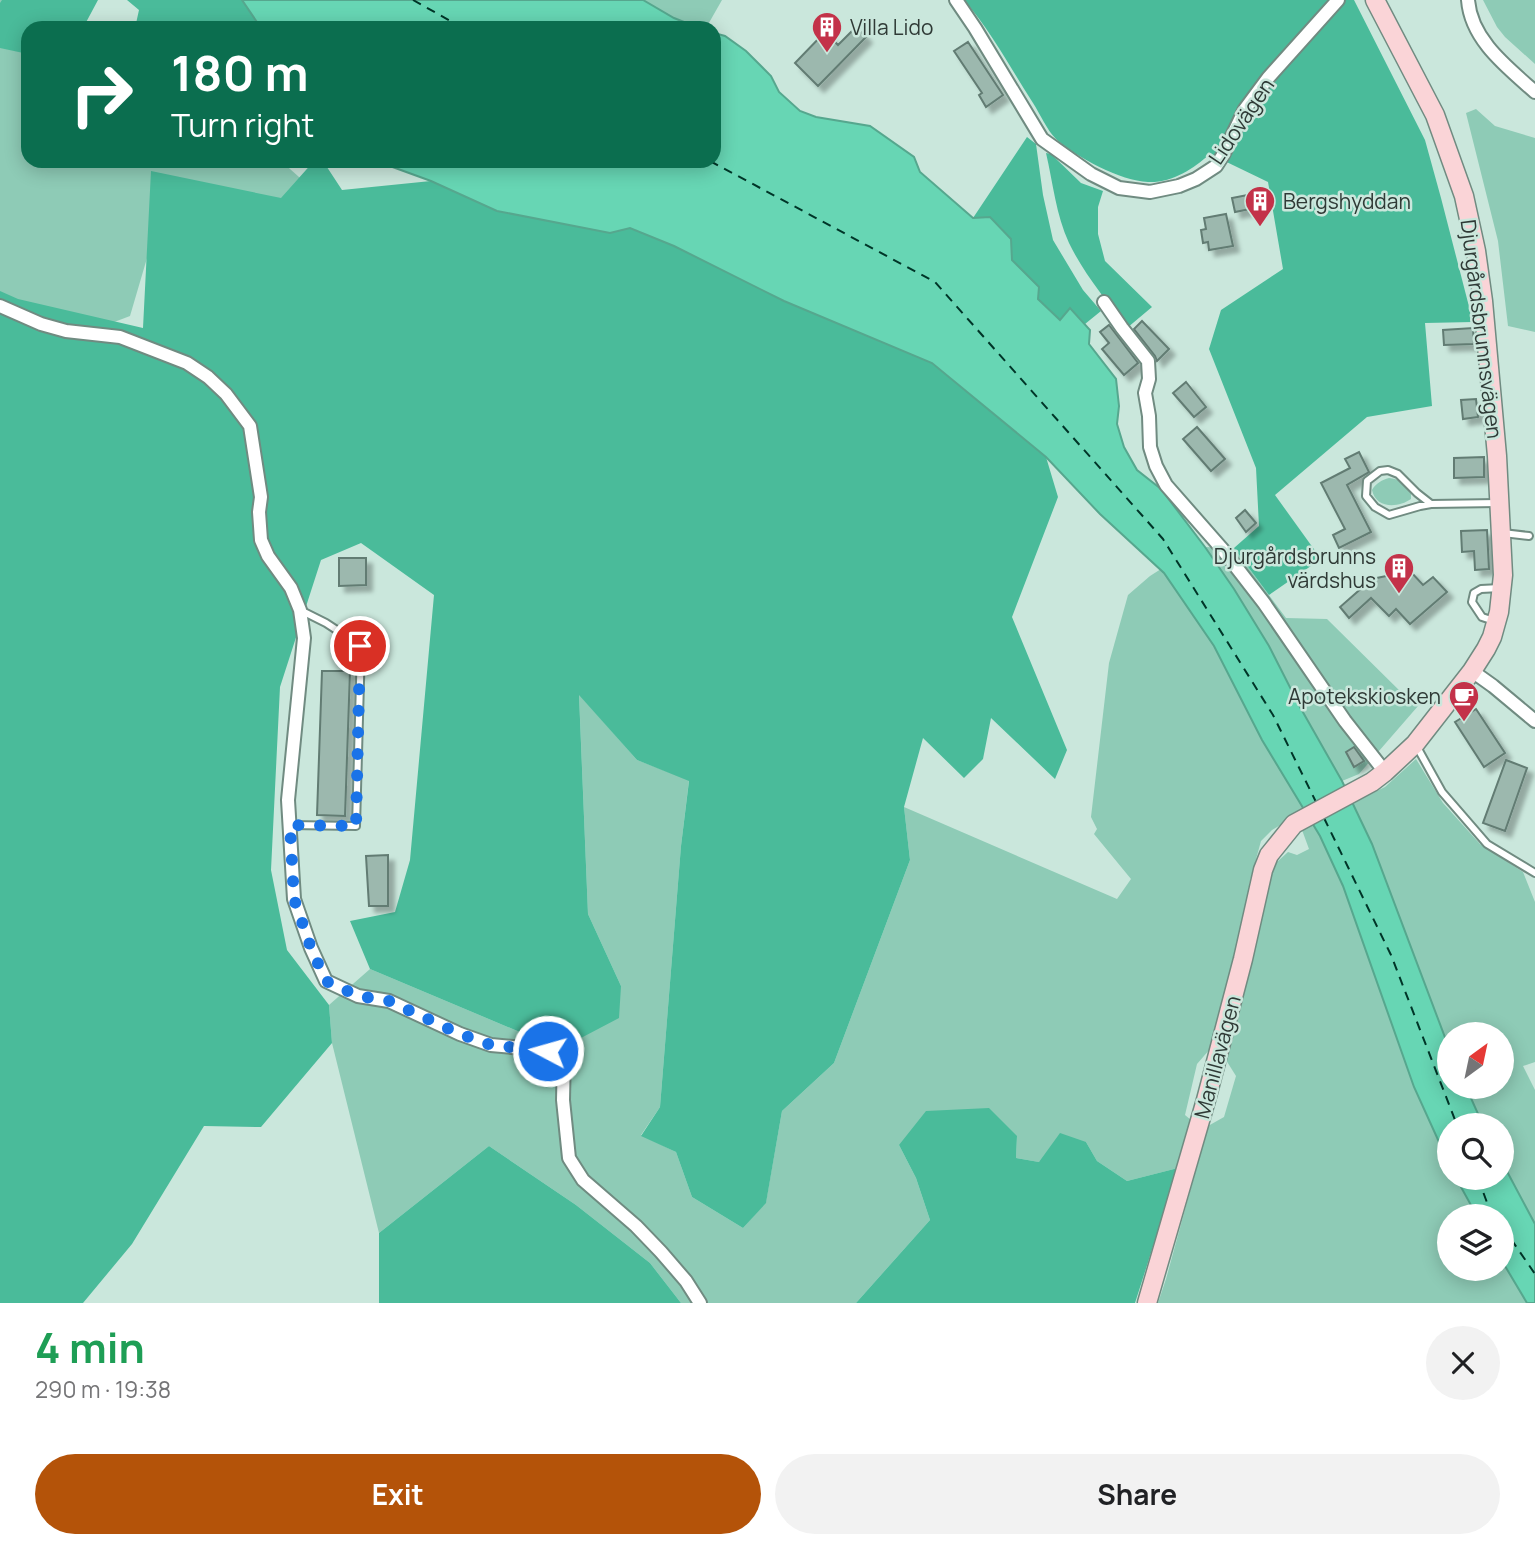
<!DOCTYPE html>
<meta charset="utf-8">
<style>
body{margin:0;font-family:Manrope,sans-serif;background:#f2f2f2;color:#202124;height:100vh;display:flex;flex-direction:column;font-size:26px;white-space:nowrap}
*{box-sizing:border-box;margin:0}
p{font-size:23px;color:#757577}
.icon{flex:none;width:38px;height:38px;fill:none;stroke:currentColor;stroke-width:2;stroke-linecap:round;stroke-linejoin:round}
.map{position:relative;height:1303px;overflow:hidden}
.details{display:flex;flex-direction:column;background:#fff;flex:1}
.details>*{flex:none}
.top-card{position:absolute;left:21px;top:21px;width:700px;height:147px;border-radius:21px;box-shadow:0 4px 18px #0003;background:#0b6e4f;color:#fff;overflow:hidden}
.needle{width:46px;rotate:33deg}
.fabs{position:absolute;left:1437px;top:1022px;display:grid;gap:14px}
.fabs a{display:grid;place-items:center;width:77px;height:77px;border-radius:50%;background:#fff;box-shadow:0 4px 18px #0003;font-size:35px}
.pin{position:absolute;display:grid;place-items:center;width:60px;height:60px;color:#fff;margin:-30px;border:4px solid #fff;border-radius:50%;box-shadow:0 2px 7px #0007}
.me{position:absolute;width:77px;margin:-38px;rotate:276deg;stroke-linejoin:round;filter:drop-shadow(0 0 5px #0008)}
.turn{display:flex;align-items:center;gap:24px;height:147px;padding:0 35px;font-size:32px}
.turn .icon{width:91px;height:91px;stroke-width:2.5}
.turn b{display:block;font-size:49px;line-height:60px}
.round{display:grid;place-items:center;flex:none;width:74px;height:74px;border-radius:37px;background:#f2f2f2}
.head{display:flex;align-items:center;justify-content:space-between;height:119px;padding:0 35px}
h1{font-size:42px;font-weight:700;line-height:52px;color:#1e9e55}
.cta{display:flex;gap:14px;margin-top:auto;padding:14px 35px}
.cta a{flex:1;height:80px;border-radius:42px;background:#b45309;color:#fff;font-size:28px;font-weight:700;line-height:80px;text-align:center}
.cta a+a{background:#f2f2f2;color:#202124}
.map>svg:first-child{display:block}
</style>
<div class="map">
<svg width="1535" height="1303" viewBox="0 0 1535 1303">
<defs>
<filter id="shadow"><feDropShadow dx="6" dy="6" stdDeviation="2" flood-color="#0004"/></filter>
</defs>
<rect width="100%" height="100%" fill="#cae7dc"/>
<path fill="#8ecbb6" d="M0 0H59L92 28H28V161H281L326 201 157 224 130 316 109 324 0 298Z
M643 0H722L706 28C684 28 661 11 643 0Z
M1483 0H1535V64L1505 37 1497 27Z
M1476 109 1495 126 1535 138V332L1508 326 1498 241 1466 113Z
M1389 478C1399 479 1404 483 1411 490V499C1398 508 1376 509 1372 490 1376 483 1382 480 1389 478Z
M1205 547 1234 548 1286 618 1327 619 1406 697 1425 698 1359 774 1342 781 1300 707 1269 646Z
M1161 569 1214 646 1262 740 1294 790 1304 811 1272 830 1261 841 1250 881 1239 942 1210 1049 1197 1064 1185 1115 1191 1120 1178 1168 1127 1181 1097 1161 1086 1142 1039 1162 1016 1158 1017 1136 899 1145 916 1178 930 1220 856 1303H681L650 1263 576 1205 489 1146 379 1233 332 1043 329 1005 370 969 560 1049 621 986 588 914 579 694 637 760 689 780 681 846 660 1107 641 1135 676 1152 692 1197 743 1228 766 1202 782 1111 834 1063 910 860 904 807 1117 899 1131 879 1094 834 1097 829 1091 817 1109 663 1128 595 1150 576Z
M1416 759 1443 803 1480 844 1523 872 1535 902V1062L1523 1066 1535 1090V1224L1502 1162V1125H1483L1466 1087H1502V1034H1449V1048L1372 844 1352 803 1385 787Z
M1312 823 1320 836 1343 886 1414 1087 1449 1164V1178H1456L1477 1216H1449V1269H1502V1261L1527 1303H1158L1166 1279 1208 1126 1224 1117 1236 1076 1226 1060 1270 877 1277 862 1288 852 1297 855 1309 849 1302 830Z"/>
<path fill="#4abb9a" d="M2 0H98L83 28H28V54L0 48V3Z
M127 0H242L261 28H135L139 10Z
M964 0H1354L1425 140 1441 198 1473 322 1425 323 1432 406 1367 417 1275 495 1321 559 1269 595 1234 548 1259 526 1256 468 1209 349 1221 310 1283 269 1268 182 1210 154C1193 169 1172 183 1148 182 1121 181 1076 157 1056 139 1047 130 1040 114 1033 103 1011 69 991 31 964 0Z
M1027 137 1036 144 1043 195 1053 240 1083 290 1101 311 1085 324 1070 308 1061 321 1038 299 1039 287 1012 260 973 218Z
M1046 153 1051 154 1081 183 1103 191 1098 207V234L1105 261 1152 307 1127 328C1107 301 1084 274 1069 243 1056 215 1053 183 1046 153Z
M314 161H323L342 190 431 181 497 211 610 233 630 228 674 246 784 301 932 363 1046 457 1058 497 1012 617 1067 750 1055 779 991 718 983 759 964 778 923 738 904 807 910 860 834 1063 782 1111 766 1203 743 1228 692 1197 676 1152 641 1136 660 1107 681 846 689 781 637 760 579 695 588 914 621 986 619 1018 560 1049 370 969 350 921 395 912 410 860 434 595 361 543 321 560 280 687 271 870 287 950 329 1005 332 1043 261 1127 204 1126 132 1244 83 1303H0V291L18 299 143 328 151 171 281 198Z
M989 1108 1017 1136 1016 1158 1039 1162 1060 1133 1086 1142 1097 1161 1127 1181 1178 1168 1135 1303H856L930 1220 916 1178 899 1145 926 1111Z
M489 1146 576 1205 650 1263 681 1303H379V1233Z"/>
<path fill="#67d6b4" stroke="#56a78e" stroke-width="2" d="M242 0H643L674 18 699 28H261Z
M714 33 725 36 746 51 771 76 779 92 800 111 816 117 870 126 914 157 920 172 973 218 990 217 1011 239 1012 260 1039 287 1038 299 1060 320 1070 308 1090 330 1089 344 1116 379 1119 406 1117 424 1124 447 1137 470 1161 489 1205 547 1234 589 1269 646 1300 707 1342 781 1372 844 1449 1048V1087H1466L1483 1125H1449V1164L1414 1087 1343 886 1320 836 1262 740 1214 646 1164 573 1100 514 1046 457 932 363 784 301 674 246 630 228 610 233 497 211 431 181 376 161H714Z
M1502 1162 1535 1224V1303H1527L1502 1261V1216H1477L1456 1178H1502Z"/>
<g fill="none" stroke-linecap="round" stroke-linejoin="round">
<path stroke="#003528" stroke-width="2" stroke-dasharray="9 7" stroke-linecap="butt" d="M413 0 463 28
M710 161 935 282 1163 539 1273 715 1317 804
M1324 818 1391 955 1457 1125
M1478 1178 1489 1208 1495 1216
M1502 1226 1535 1274"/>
</g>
<path fill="#9cb8ae" stroke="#627c73" stroke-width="2" filter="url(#shadow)" d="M856 27 866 37 818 86 795 63 825 32 838 45Z
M968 42 1003 95 986 107 979 95 982 93 954 51Z
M1258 193 1260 207 1235 212 1232 198Z
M1226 214 1233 246 1209 250 1208 242 1203 243 1201 230 1206 229 1204 218Z
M1142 321 1169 349 1157 361 1155 356 1134 329Z
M1109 325 1138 363 1124 375 1102 349 1109 343 1100 332Z
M1473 328 1474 344 1444 345 1443 330Z
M1186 382 1206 407 1194 417 1173 393Z
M1476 399 1478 417 1463 419 1461 400Z
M1197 427 1225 459 1211 471 1183 439Z
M1359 452 1369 472 1347 485 1371 532 1339 548 1333 535 1345 529 1321 483 1350 468 1345 459Z
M1484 457V477L1454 478V458Z
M1245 510 1256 523 1246 532 1236 518Z
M1487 530 1489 569 1475 570 1474 551 1462 552 1461 531Z
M339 558H366V585L339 586Z
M1410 571 1423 585 1433 577 1447 592 1410 624 1396 609 1389 616 1371 598 1349 618 1340 607 1372 579Z
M322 671H350L345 816 317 815Z
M1476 709 1505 753 1484 767 1455 722Z
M1354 747 1364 761 1354 767 1346 752Z
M1506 760 1527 768 1505 831 1483 823Z
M388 855V906H369L366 856Z"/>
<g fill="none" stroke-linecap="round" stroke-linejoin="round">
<g stroke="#708b81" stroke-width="10">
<path id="lane" d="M1431 504 1420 506 1389 515 1375 507 1366 496 1367 481 1380 471 1388 470 1398 474 1417 493 1431 504 1498 503
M1503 533 1529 536
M1494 621 1482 617 1472 602 1474 593 1481 589 1500 588
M1417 747 1442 792 1487 844 1535 873
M290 825 356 826 361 646 326 623 300 610"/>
</g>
<g stroke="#708b81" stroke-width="16">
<path id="street" d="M956 0 975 28 1042 139 1091 174 1119 188 1150 192 1179 186 1196 179 1216 166 1223 155 1245 109 1268 78 1338 0
M1468 0C1471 40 1507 67 1535 92
M1104 302 1122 328 1148 361 1149 379 1145 393 1149 416 1150 447 1156 466 1166 485 1223 550 1264 603 1345 721 1385 772
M0 306 41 324 66 331 120 337 187 363 208 377 226 394 250 426 261 497 259 512 261 540 268 556 291 588 300 610 304 638 288 800 294 899 311 948 326 981 358 996 389 1001 460 1034 491 1045 564 1052 563 1100 569 1158 583 1180 636 1226 661 1252 686 1281 700 1303
M1472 671 1493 686 1535 721"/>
</g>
<g stroke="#708b81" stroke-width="21">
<path id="secondary" d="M1147 1303 1206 1100 1243 959 1263 870 1269 855 1294 824 1372 782 1385 772 1415 744 1472 671 1486 649 1492 637 1499 612 1503 575 1497 456 1483 301 1476 251 1464 196 1435 115 1375 0"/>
</g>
<use href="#lane" stroke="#fff" stroke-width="6"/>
<use href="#street" stroke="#fff" stroke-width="12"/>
<use href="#secondary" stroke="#fad4d7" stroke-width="18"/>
</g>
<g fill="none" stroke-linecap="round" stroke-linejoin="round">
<path stroke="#1a73e8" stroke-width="12" stroke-dasharray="0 21.6" d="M360 646 356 826 290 825 294 899 311 948 326 981 358 996 389 1001 460 1034 491 1045 548 1051"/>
</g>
<defs>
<g id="building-pin" transform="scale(1.575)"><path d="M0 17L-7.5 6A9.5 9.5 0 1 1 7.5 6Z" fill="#c33249" stroke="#cae7dc"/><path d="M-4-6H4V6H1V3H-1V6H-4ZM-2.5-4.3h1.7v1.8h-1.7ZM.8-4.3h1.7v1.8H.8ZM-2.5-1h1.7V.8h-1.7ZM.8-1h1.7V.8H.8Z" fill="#fff"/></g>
<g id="cafe-pin" transform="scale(1.575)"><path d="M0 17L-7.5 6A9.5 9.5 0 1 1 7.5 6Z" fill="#c33249" stroke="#cae7dc"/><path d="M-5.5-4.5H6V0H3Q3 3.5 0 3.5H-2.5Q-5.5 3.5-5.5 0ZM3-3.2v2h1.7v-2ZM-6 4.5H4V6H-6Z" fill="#fff"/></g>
</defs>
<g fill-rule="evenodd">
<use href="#building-pin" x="827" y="27"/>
<use href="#building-pin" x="1260" y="201"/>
<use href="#building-pin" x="1399" y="568"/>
<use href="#cafe-pin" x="1464" y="696"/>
</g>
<g text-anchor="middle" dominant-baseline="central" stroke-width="5" stroke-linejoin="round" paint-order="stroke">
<g font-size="21" fill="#2f3a36" stroke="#cae7dc" text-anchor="start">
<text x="850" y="27">Villa Lido</text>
<text x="1283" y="201">Bergshyddan</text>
<text x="1376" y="556" text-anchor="end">Djurgårdsbrunns<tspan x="1376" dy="24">värdshus</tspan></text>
<text x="1441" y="696" text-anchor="end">Apotekskiosken</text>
</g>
<g font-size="21" fill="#2f3a36" stroke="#cae7dc">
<text transform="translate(1241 121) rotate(-56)">Lidovägen</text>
<text transform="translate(1482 329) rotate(83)">Djurgårdsbrunnsvägen</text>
<text transform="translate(1217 1057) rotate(-75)">Manillavägen</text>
</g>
</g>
</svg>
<div class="fabs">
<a><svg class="needle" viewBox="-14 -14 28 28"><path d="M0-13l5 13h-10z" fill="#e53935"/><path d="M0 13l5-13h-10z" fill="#757577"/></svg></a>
<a><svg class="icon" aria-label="search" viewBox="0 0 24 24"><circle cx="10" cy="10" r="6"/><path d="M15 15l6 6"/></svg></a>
<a><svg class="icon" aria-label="layers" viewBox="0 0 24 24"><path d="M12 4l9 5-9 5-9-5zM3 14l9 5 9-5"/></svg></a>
</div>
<div class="pin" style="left:360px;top:646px;background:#d93025"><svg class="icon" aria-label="arrive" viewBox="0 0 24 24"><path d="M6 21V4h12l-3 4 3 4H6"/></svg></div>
<svg class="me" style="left:548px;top:1051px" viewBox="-20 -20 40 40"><circle r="17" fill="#1a73e8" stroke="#fff" stroke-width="3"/><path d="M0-11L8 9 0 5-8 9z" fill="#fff"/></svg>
<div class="top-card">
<div class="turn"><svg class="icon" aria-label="right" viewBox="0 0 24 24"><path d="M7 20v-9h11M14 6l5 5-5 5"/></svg><div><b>180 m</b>Turn right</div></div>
</div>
</div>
<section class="details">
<div class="head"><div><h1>4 min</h1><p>290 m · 19:38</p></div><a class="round"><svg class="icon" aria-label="close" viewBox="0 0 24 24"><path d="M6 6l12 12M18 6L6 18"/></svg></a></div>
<div class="cta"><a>Exit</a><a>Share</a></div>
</section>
